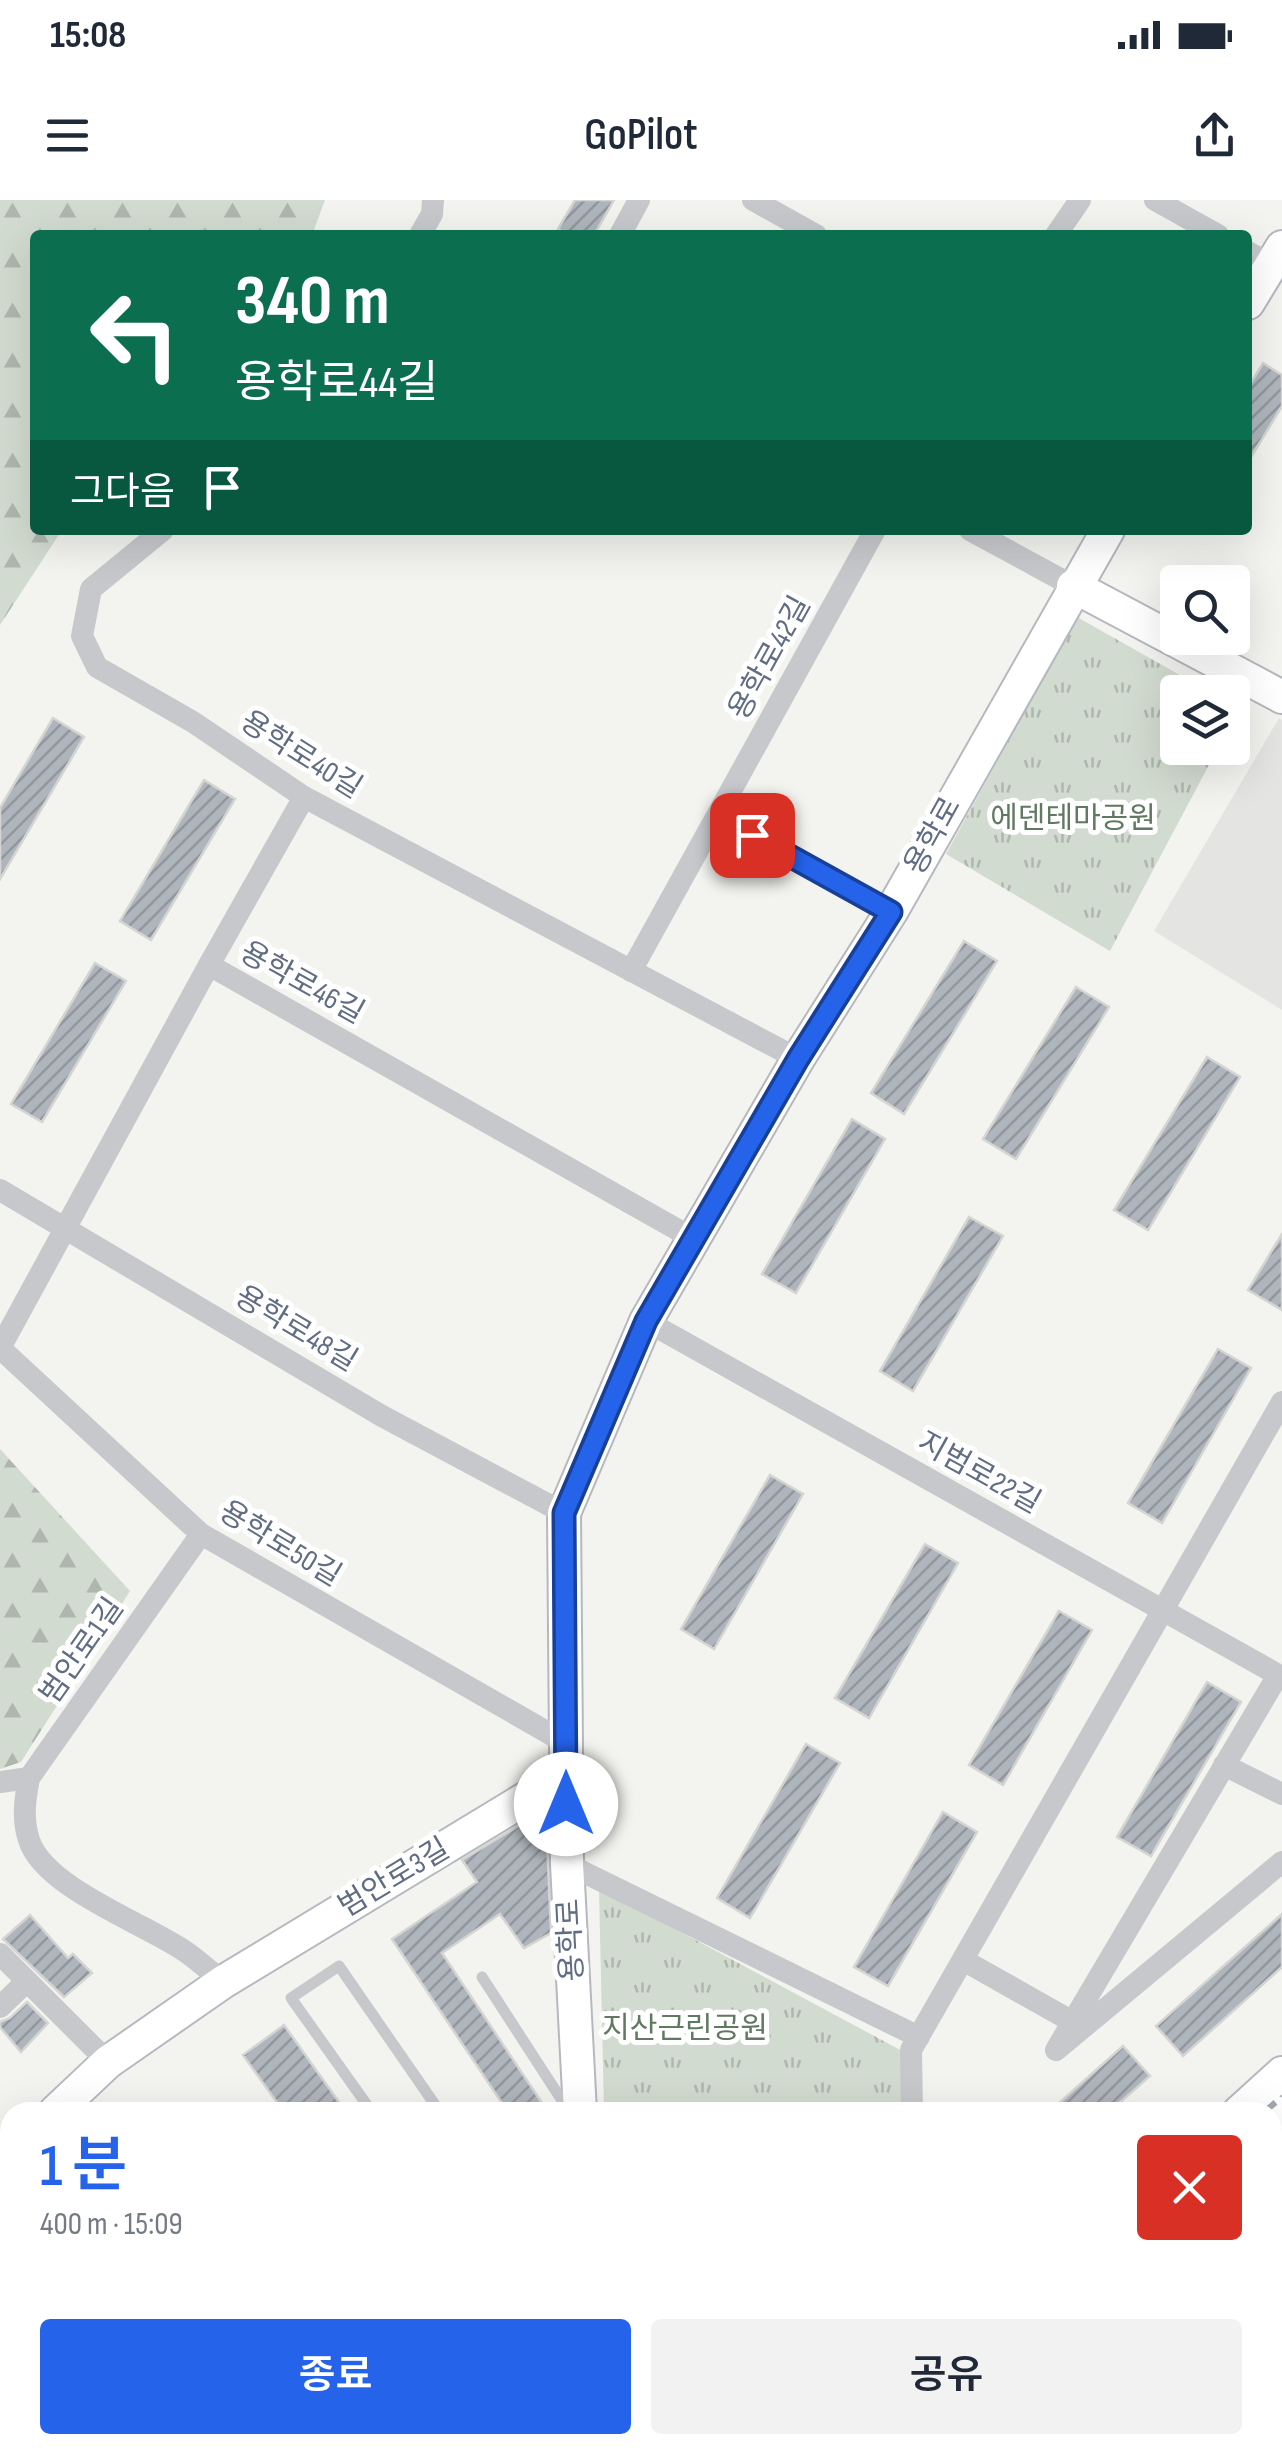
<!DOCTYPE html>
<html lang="ko">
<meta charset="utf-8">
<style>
body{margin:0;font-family:"Sofia Sans Condensed","Noto Sans KR",sans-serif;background:#f2f2f3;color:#1f2937;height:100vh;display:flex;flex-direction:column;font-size:38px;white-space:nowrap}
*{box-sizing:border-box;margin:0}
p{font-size:32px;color:#747a83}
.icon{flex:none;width:55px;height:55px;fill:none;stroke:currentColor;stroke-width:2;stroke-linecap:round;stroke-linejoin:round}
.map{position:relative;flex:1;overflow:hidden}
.drawer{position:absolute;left:0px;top:1902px;width:1282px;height:352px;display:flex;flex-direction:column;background:#fff;border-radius:30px 30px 0 0;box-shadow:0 10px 40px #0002}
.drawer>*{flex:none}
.guide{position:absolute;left:30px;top:30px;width:1222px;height:305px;border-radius:10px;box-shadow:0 10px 40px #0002;background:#0b6e4f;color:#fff;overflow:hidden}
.buttons{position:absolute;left:1160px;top:365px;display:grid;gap:20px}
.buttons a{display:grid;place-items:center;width:90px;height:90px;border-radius:10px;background:#fff;box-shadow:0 10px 40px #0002;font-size:50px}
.pin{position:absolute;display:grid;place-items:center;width:85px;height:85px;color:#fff;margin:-42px;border-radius:20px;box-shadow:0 5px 15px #0006}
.me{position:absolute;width:110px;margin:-55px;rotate:0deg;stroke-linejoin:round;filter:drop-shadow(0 0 8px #0008)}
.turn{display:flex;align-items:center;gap:35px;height:210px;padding:0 40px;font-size:45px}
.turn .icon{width:130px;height:130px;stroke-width:2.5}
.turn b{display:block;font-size:70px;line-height:85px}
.then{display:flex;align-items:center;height:95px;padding:0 40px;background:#0003;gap:20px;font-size:38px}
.round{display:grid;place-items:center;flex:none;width:105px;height:105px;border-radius:10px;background:#f2f2f3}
.overview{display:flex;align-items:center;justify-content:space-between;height:170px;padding:0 40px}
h1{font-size:60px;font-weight:600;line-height:75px;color:#2563eb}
.cta{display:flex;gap:20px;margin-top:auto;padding:20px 40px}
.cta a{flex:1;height:115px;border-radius:10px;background:#2563eb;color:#fff;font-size:40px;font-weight:600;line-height:115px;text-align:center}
.cta a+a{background:#f2f2f3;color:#1f2937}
.status{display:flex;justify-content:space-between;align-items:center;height:70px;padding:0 50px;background:#fff;direction:ltr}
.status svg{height:28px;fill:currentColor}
header{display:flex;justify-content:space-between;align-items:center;height:130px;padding:0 40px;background:#fff;font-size:45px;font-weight:600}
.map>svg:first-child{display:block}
</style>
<div class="status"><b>15:08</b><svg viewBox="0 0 49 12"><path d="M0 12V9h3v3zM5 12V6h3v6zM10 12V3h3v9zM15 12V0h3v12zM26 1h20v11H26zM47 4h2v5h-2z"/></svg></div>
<header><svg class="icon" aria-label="menu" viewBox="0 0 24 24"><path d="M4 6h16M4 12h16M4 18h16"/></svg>GoPilot<svg class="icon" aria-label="share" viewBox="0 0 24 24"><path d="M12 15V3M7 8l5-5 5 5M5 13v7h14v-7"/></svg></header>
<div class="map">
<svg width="1282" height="2253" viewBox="0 0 1282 2253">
<defs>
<pattern id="grass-tufts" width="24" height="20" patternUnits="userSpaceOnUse" patternTransform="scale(2.5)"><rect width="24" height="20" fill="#d2dbd0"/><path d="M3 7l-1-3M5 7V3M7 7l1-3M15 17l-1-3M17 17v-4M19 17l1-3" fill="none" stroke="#aeb6ae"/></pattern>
<pattern id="forest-firs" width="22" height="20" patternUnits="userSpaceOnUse" patternTransform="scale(2.5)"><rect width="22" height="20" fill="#d2dbd0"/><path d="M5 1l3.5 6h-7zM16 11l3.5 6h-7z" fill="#aeb6ae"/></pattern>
<pattern id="building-hatch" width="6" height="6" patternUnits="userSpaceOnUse" patternTransform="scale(2.5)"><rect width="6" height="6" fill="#afb5bc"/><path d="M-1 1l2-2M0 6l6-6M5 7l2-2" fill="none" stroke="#92979e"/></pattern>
</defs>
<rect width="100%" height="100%" fill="#f3f4ef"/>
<path fill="#e4e4e3" d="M1279 518 1282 520V810L1154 731Z"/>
<path fill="url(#grass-tufts)" d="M1077 417 1210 492H1178V548H1218L1110 751 946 654Z
M599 1688 904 1852 905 1912H604Z"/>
<path fill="url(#forest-firs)" d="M0 0H325L312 35H35V330H62L0 425Z
M0 1249 130 1391 21 1562 0 1569Z"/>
<path fill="url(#building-hatch)" stroke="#d4d5d2" stroke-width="2.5" d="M575 0H614L594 35H569L558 29Z
M1263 163 1282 175V206L1248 262V188Z
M53 518 84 537 0 679V608Z
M204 580 235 599 151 740 120 721Z
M964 741 997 761 904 914 871 893Z
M95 763 126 781 42 922 11 904Z
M1076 787 1109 807 1016 959 983 939Z
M1207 857 1240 877 1148 1030 1114 1010Z
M852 919 885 939 796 1093 762 1074Z
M969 1017 1003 1036 913 1191 880 1171Z
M1282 1034V1110L1248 1090Z
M1218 1149 1251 1168 1162 1323 1128 1303Z
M770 1275 803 1294 714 1449 681 1429Z
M925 1344 958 1363 869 1518 835 1498Z
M1059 1411 1092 1430 1003 1585 969 1565Z
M1207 1482 1241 1502 1151 1656 1117 1637Z
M806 1544 840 1563 750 1718 717 1698Z
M943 1612 977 1632 888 1786 854 1767Z
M530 1619 547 1639 551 1733 524 1748 500 1714 442 1753 542 1903 528 1912H508L392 1739 477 1682 462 1660Z
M1282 1714V1767L1183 1856 1156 1826Z
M30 1715 68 1758 73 1754 92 1773 64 1797 3 1739Z
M27 1802 48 1823 21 1852 0 1827V1822L10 1818Z
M284 1825 346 1912H284L243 1855Z
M1123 1846 1150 1876 1109 1912H1049Z"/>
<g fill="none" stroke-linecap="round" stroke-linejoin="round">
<g stroke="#b5b9bf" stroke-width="36">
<path id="secondary" d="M1248 103 1282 47
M1073 386 1282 497
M55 1912 108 1862 223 1782 566 1574
M580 1912 567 1664 564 1313 646 1121 798 859 891 712 1108 330
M1239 1912 1282 1873
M1272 1921 1282 1913
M0 1965 10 1956
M599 2245 602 2253
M847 2253 856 2245
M902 2253 911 2245"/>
</g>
<path stroke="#c6c8cc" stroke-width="11" d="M482 1777 563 1902 561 1912
M372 1912 291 1798 339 1766 440 1912
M220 2245 228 2253
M288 2245 296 2253
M511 2253 517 2245"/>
<path stroke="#c6c8cc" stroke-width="22" d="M753 0 816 35
M1155 0 1218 35
M420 35 432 14 433 0
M620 35 639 0
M1056 35 1080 0
M1248 52 1271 65
M163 330 91 389 82 436 97 467 193 522 304 597 798 859
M970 330 1073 386
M717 616 891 712
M209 765 694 1039
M631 771 875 330
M0 990 382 1216 564 1313
M646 1121 1282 1477
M0 1148 201 1334 566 1543
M0 1148 209 765 304 597
M1278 1475 1056 1850 1282 1662
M1224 1565 1282 1594
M29 1578C25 1599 22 1619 29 1640 44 1688 146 1724 186 1752 199 1761 211 1772 223 1782
M0 1582 29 1578 201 1334
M567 1664 919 1837
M0 1754 108 1862
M963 1760 1073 1822
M0 1807 27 1781
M912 1912 911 1850 1282 1202
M1272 2057 1282 2049
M1272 2163 1282 2155
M0 2216 10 2226
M29 2245 37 2253
M1232 2245 1235 2253
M1171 2253 1180 2245"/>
<use href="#secondary" stroke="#fff" stroke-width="32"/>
<path stroke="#a3a7af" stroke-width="6" stroke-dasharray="15 8" stroke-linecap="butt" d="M1264 1912 1282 1897
M885 2253 894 2245"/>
</g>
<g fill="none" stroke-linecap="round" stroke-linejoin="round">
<g stroke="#184099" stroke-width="25">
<path id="route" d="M566 1604 564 1313 646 1121 798 859 891 712 752 635"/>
</g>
<use href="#route" stroke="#2563eb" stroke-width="18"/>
</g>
<g text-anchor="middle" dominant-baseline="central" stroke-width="10" stroke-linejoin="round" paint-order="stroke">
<g font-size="30" fill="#606d83" stroke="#fff">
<text transform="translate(770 458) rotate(-61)">용학로42길</text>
<text transform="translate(301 555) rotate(32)">용학로40길</text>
<text transform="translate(933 636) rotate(-61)">용학로</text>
<text transform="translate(302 783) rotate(29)">용학로46길</text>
<text transform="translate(296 1129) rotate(31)">용학로48길</text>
<text transform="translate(979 1273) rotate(29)">지범로22길</text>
<text transform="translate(280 1344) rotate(31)">용학로50길</text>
<text transform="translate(82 1451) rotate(-55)">범안로1길</text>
<text transform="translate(394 1678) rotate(-31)">범안로3길</text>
<text transform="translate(571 1740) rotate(-93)">용학로</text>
</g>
<g font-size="30" fill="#607960" stroke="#fff">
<text x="1073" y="619">에덴테마공원</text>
<text x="685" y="1829">지산근린공원</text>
</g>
</g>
</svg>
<div class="buttons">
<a><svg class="icon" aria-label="search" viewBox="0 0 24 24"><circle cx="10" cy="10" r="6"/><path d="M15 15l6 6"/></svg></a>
<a><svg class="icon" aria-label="layers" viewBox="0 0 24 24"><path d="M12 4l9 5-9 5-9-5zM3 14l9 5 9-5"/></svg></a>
</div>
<div class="pin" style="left:752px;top:635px;background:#d93025"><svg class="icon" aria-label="arrive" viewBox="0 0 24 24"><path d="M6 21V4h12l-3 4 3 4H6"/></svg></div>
<svg class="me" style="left:566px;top:1604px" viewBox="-20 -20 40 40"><circle r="19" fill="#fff"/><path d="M0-13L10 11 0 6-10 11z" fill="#2563eb"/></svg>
<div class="guide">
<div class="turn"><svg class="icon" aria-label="left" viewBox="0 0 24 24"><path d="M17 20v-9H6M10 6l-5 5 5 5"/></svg><div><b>340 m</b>용학로44길</div></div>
<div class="then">그다음<svg class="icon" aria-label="arrive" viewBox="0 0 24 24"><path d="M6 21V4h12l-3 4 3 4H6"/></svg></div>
</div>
<section class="drawer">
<div class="overview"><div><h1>1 분</h1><p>400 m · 15:09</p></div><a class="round" style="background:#d93025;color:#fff"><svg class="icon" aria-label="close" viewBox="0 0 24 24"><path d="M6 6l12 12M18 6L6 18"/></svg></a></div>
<div class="cta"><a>종료</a><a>공유</a></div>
</section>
</div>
